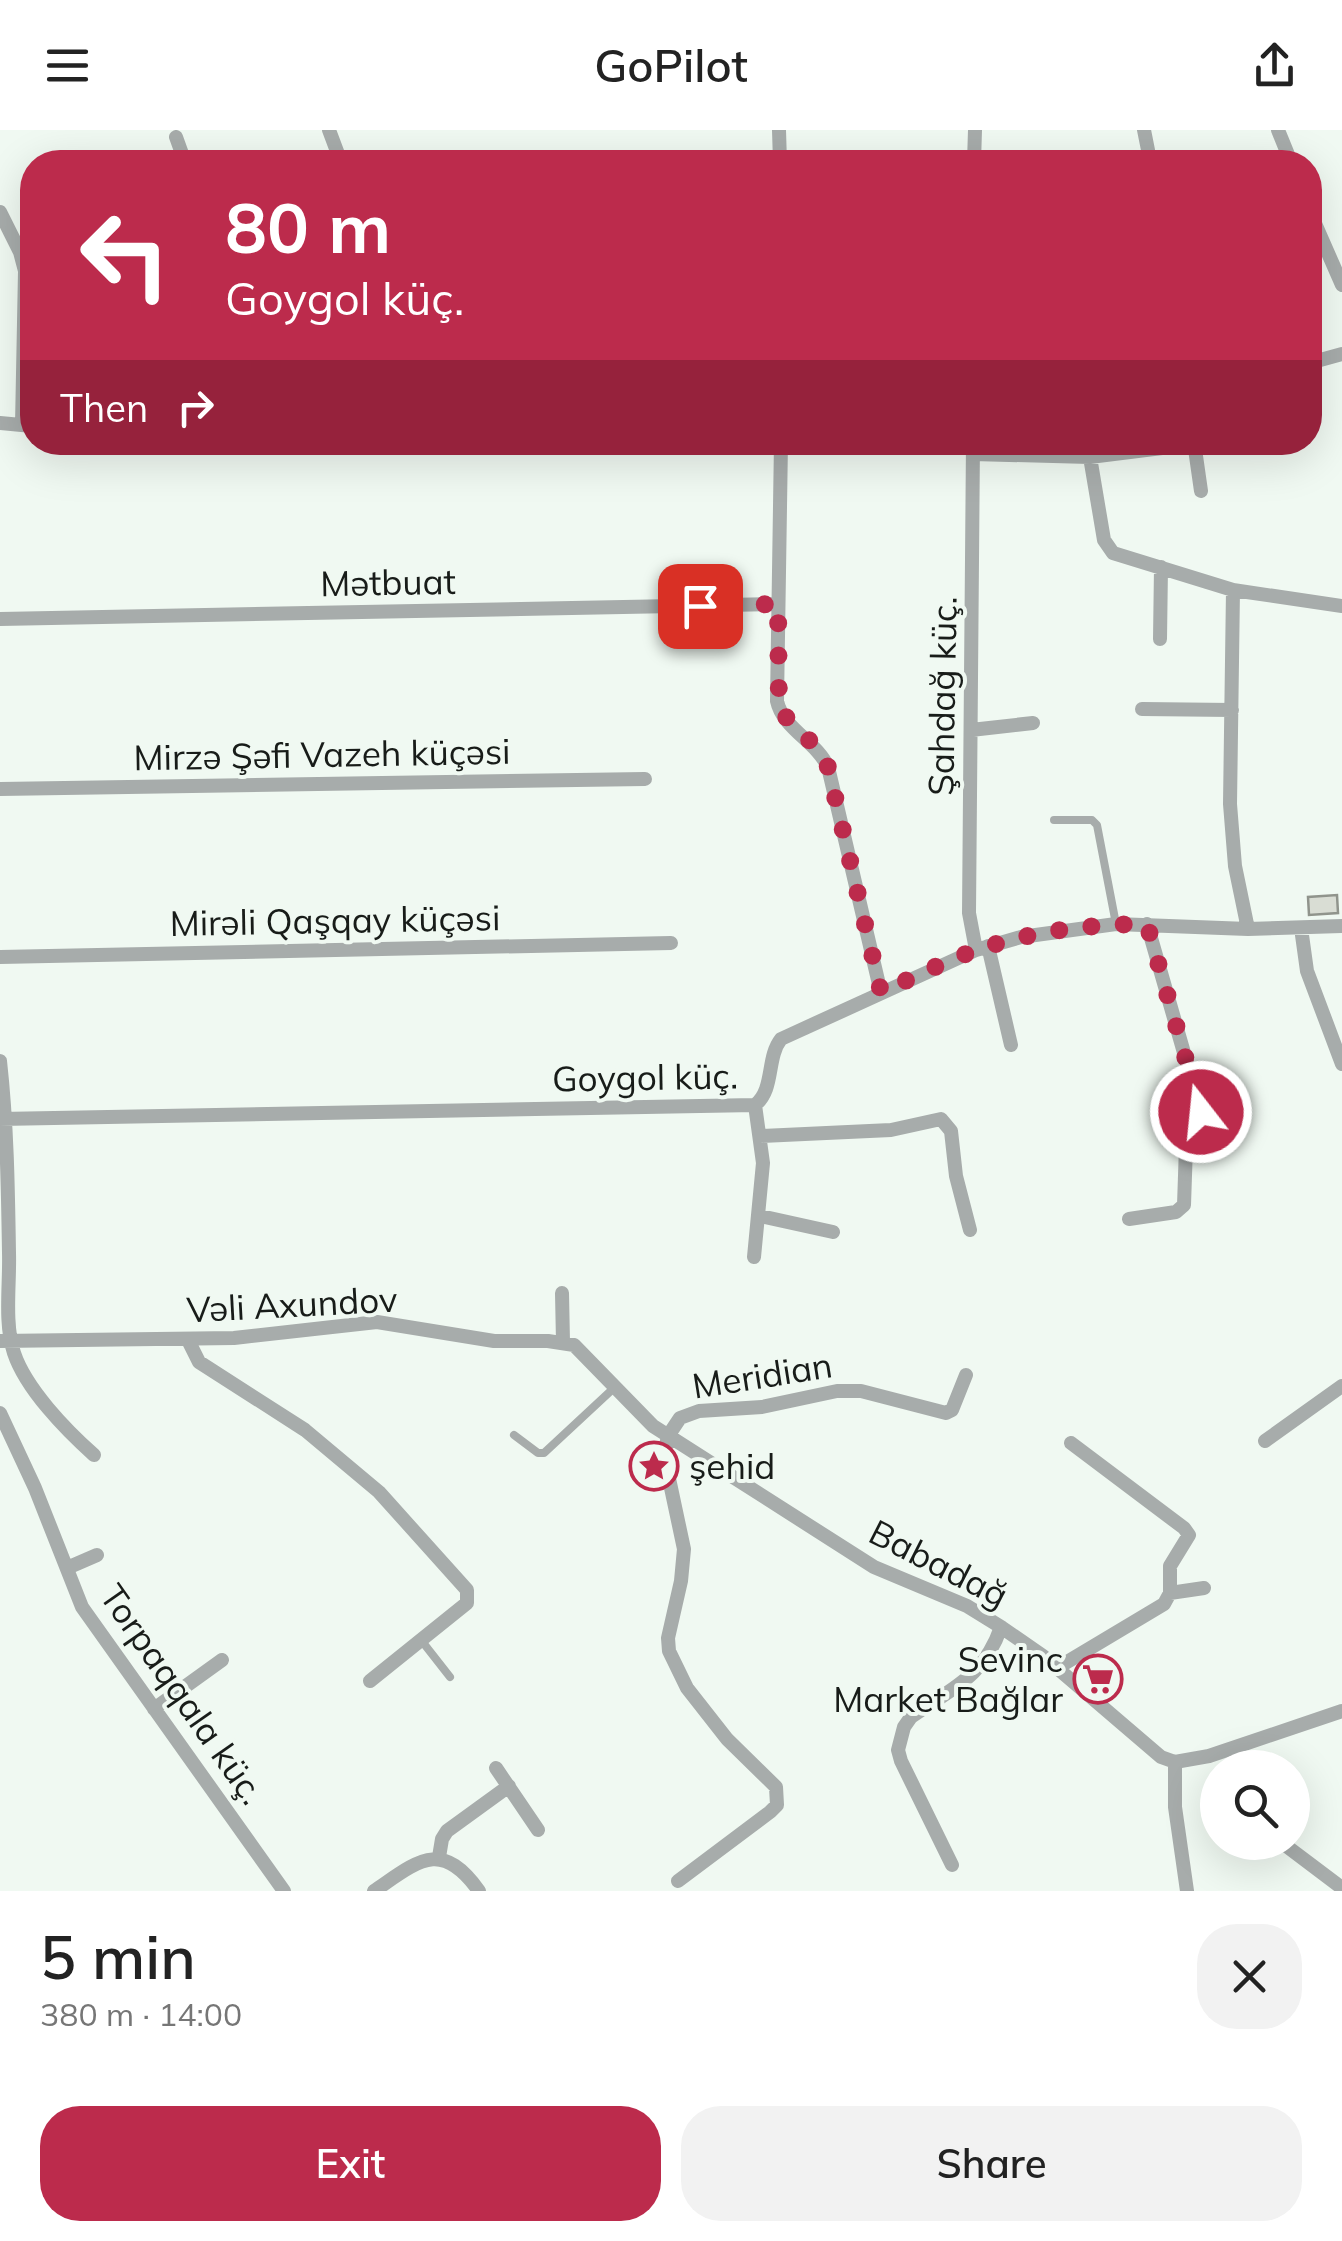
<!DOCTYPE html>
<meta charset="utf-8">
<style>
body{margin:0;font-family:Mulish,sans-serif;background:#f2f2f2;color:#222;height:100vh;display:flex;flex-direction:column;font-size:38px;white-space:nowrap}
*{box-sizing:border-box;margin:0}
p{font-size:32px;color:#767676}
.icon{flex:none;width:55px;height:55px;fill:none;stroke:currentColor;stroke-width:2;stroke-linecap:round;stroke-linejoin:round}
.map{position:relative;height:1761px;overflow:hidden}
.drawer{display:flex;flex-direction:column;background:#fff;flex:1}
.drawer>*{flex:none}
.top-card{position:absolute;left:20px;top:20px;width:1302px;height:305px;border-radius:40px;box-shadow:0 10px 40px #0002;background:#bc2b4c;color:#fff;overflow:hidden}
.fabs{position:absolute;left:1200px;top:1620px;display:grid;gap:20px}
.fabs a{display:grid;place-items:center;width:110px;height:110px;border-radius:50%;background:#fff;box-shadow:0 10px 40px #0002;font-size:50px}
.pin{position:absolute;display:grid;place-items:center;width:85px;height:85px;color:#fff;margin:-42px;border-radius:20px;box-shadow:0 5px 15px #0006}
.me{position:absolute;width:110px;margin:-55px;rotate:344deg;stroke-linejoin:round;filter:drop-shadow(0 0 8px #0008)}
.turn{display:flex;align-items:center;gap:35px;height:210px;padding:0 40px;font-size:45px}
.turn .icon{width:130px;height:130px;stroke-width:2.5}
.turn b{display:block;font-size:70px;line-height:85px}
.then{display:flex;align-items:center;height:95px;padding:0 40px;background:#0003;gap:20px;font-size:38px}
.round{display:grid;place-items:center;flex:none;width:105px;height:105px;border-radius:40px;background:#f2f2f2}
.headline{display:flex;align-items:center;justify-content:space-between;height:170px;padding:0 40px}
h1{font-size:60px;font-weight:600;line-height:75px}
.action{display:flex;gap:20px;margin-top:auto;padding:20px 40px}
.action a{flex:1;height:115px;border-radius:40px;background:#bc2b4c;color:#fff;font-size:40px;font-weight:600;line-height:115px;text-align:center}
.action a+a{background:#f2f2f2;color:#222}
header{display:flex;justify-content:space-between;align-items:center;height:130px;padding:0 40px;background:#fff;font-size:45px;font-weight:600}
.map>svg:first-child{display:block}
</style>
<header><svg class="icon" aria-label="menu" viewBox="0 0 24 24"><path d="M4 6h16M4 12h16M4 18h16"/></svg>GoPilot<svg class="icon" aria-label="share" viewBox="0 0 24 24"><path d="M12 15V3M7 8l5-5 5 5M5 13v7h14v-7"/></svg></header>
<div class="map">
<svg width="1342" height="1761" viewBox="0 0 1342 1761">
<rect width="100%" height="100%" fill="#f0f9f2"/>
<path fill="#d9ddd4" stroke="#90948c" stroke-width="2.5" d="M1337 765 1338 783 1309 785 1308 767Z"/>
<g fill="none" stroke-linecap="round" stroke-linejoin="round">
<path stroke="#a7acab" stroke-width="8" d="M1054 690H1092L1097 695 1116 794
M514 1305 538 1323H544L615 1257
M421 1510 450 1547"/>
<path stroke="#a7acab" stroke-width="14" d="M329 0 341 32
M779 0 780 32
M1144 0 1148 20
M1278 0 1291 32
M176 7 185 32
M974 32 975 0
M0 82 20 122 25 141 22 295
M1310 82 1342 155
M1313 232 1342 224
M0 293 32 296
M781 312 777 571C783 599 816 611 828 637L881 863
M973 312 969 783 976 820
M1194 312 1201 361
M973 324 1090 327 1194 314
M1090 327 1104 410 1113 423 1233 460 1342 476
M1233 460 1230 674 1235 736 1248 799
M0 489 778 474
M1160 509 1161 437
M1142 579 1232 580
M971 600 1033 593
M0 659 645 649
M1301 798 1307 841 1342 934
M988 816 1011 915
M0 827 671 813
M0 931C7 994 8 1059 9 1123 10 1154 4 1193 14 1223 26 1259 66 1300 94 1325
M0 989 755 975C775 959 766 928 781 909L976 820 1021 807 1116 794 1248 799 1342 796
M760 1006 891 1000 941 989 951 1001 956 1046 970 1100
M760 1086 833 1102
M1129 1089 1176 1082 1184 1075 1186 1016 1201 982 1147 794
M754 1127 763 1033 755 975
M562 1163 563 1212
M188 1210 199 1232 305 1300 379 1362 467 1460V1473L370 1551
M0 1211 234 1208 377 1192 494 1211H548L574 1215 653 1296 874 1437 967 1476 1001 1497 1043 1526 1161 1627 1175 1632 1209 1626 1342 1581
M0 1283 35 1358 82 1477 284 1761
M1265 1311 1342 1256
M67 1438 97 1425
M1170 1463 1204 1458
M1057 1538 1164 1474 1170 1463V1436L1189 1405 1184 1398 1071 1313
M154 1579 222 1530
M1175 1632V1677L1187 1761
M496 1638 538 1700
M1281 1712 1342 1758
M439 1727 442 1709 447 1701 509 1656
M952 1735 901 1631 898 1620 904 1597 911 1587C952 1558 984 1547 1001 1497
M678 1751 770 1682 777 1675 776 1657 727 1609 687 1558 669 1521 668 1508 681 1451 684 1419 664 1325 668 1306 680 1288 699 1281 762 1277 837 1261H861L946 1283 952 1280 966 1245
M374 1761C418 1731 441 1708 479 1761"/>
</g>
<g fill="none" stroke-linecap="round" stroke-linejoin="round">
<path stroke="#bc2b4c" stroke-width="18" stroke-dasharray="0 32.4" d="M700 476 778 474 779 580 817 618 828 637 881 862C913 848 946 830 980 819 1034 801 1090 794 1147 794L1201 982"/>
</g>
<defs>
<g id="sight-ring" transform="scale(2.5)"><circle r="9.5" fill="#f0f9f2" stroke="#bc2b4c" stroke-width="1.5"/><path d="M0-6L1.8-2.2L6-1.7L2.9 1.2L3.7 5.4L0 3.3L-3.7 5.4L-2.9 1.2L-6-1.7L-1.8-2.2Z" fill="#bc2b4c"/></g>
<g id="supermarket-ring" transform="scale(2.5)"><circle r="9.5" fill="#f0f9f2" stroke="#bc2b4c" stroke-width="1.5"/><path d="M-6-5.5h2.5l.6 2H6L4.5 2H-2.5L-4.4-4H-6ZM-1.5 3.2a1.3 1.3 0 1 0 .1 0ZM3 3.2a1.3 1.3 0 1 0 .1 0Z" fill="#bc2b4c"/></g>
</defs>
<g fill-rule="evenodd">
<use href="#sight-ring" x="654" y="1336"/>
<use href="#supermarket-ring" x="1098" y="1549"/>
</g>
<g text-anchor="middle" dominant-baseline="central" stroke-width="8" stroke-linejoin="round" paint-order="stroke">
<g font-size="35" fill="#181c19" stroke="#f0f9f2">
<text transform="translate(388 452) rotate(-1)">Mətbuat</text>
<text transform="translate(942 566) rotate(-89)">Şahdağ küç.</text>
<text transform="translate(322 624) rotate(-1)">Mirzə Şəfi Vazeh küçəsi</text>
<text transform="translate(335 790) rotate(-1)">Mirəli Qaşqay küçəsi</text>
<text transform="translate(645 947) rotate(-1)">Goygol küç.</text>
<text transform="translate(292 1174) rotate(-3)">Vəli Axundov</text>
<text transform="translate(762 1245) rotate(-9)">Meridian</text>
<text transform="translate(939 1433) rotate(27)">Babadağ</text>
<text transform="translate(183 1564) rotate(55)">Torpaqqala küç.</text>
</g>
<g font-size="35" fill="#181c19" stroke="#f0f9f2" text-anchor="start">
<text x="689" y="1336">şehid</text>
<text x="1063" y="1529" text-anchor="end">Sevinc<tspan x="1063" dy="40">Market Bağlar</tspan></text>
</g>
</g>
</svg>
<div class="fabs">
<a><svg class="icon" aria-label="search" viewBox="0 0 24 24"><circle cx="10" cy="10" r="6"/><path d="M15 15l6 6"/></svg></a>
</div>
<div class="pin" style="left:700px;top:476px;background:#d93025"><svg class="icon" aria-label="arrive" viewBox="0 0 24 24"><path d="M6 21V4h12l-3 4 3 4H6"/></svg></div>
<svg class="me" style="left:1201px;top:982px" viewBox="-20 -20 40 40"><circle r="17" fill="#bc2b4c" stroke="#fff" stroke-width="3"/><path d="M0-11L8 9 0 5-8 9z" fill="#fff"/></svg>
<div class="top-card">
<div class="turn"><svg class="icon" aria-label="left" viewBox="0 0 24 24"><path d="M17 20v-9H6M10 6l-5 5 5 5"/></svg><div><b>80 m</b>Goygol küç.</div></div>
<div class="then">Then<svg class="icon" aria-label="right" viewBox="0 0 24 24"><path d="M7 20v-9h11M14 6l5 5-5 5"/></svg></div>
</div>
</div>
<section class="drawer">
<div class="headline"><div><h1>5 min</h1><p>380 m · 14:00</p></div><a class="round"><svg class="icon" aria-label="close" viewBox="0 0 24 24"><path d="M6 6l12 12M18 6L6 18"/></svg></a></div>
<div class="action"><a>Exit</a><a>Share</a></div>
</section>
